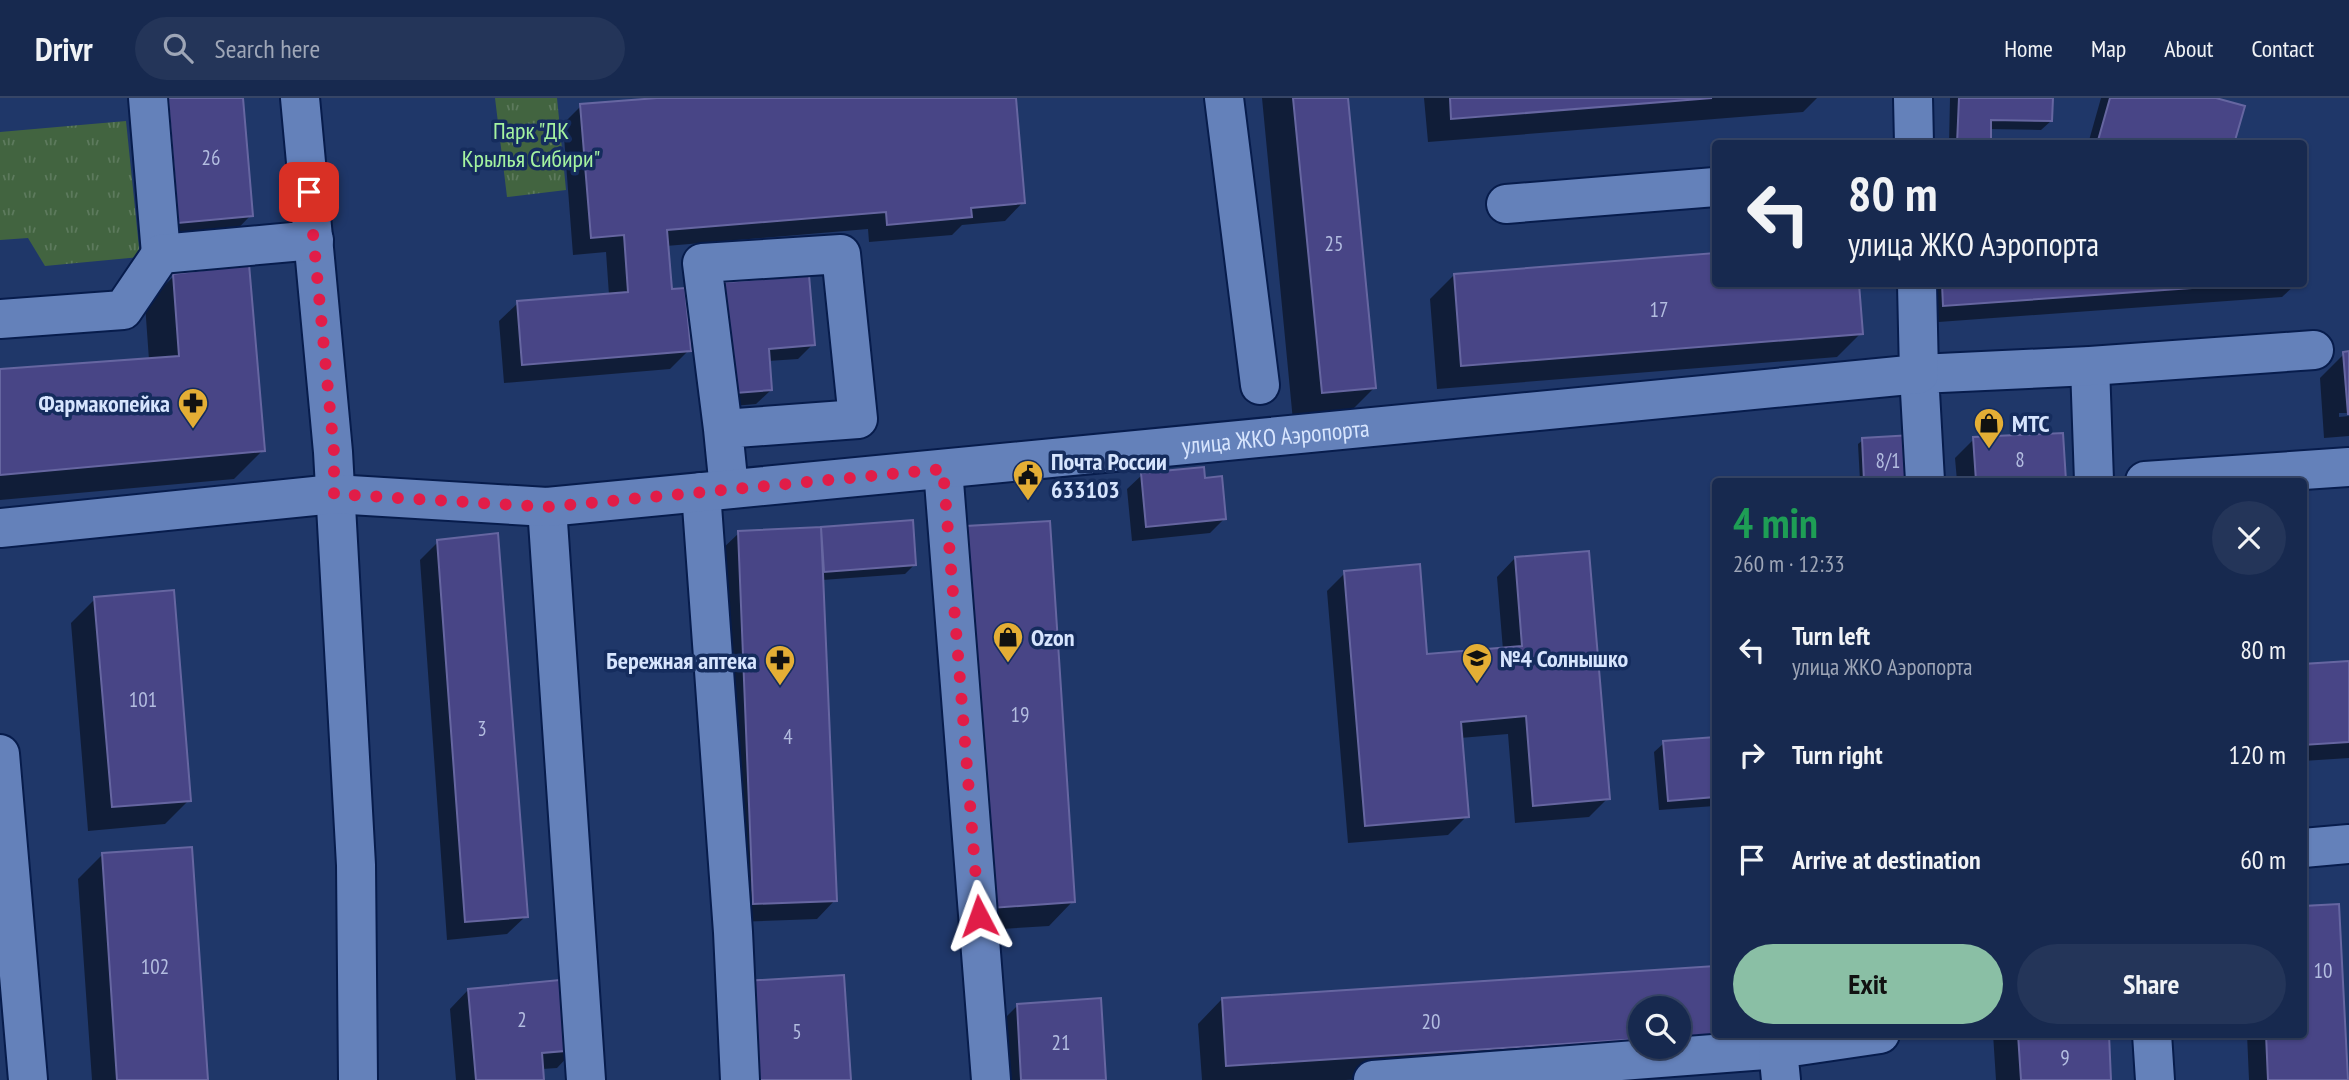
<!DOCTYPE html>
<meta charset="utf-8">
<style>
body{margin:0;font-family:"PT Sans Narrow",sans-serif;background:#243559;color:#f1f3f6;height:100vh;display:flex;flex-direction:column;font-size:26px;white-space:nowrap}
*{box-sizing:border-box;margin:0}
p{font-size:23px;color:#9ea6b7}
.icon{flex:none;width:38px;height:38px;fill:none;stroke:currentColor;stroke-width:2;stroke-linecap:round;stroke-linejoin:round}
.map{position:relative;flex:1;overflow:hidden}
.sheet{position:absolute;left:1712px;top:380px;width:595px;height:560px;display:flex;flex-direction:column;background:#17294f;border-radius:7px;box-shadow:0 2px 5px #0004,0 0 0 2px #364566}
.sheet>*{flex:none}
.top-card{position:absolute;left:1712px;top:42px;width:595px;height:147px;border-radius:7px;box-shadow:0 2px 5px #0004,0 0 0 2px #364566;background:#17294f;color:#f1f3f6;overflow:hidden}
.controls{position:absolute;left:1628px;top:898px;display:grid;gap:14px}
.controls a{display:grid;place-items:center;width:63px;height:63px;border-radius:50%;background:#17294f;box-shadow:0 2px 5px #0004,0 0 0 2px #364566;font-size:35px}
.pin{position:absolute;display:grid;place-items:center;width:60px;height:60px;color:#fff;margin:-30px;border-radius:14px;box-shadow:0 4px 10px #0006}
.me{position:absolute;width:77px;margin:-38px;rotate:356deg;stroke-linejoin:round;filter:drop-shadow(0 0 5px #0008)}
.turn{display:flex;align-items:center;gap:24px;height:147px;padding:0 21px;font-size:32px}
.turn .icon{width:91px;height:91px;stroke-width:2.5}
.turn b{display:block;font-size:49px;line-height:60px}
.round{display:grid;place-items:center;flex:none;width:74px;height:74px;border-radius:37px;background:#243559}
.head{display:flex;align-items:center;justify-content:space-between;height:119px;padding:0 21px}
h1{font-size:42px;font-weight:600;line-height:52px;color:#1e9e55}
.primary-button{display:flex;gap:14px;margin-top:auto;padding:14px 21px}
.primary-button a{flex:1;height:80px;border-radius:42px;background:#8abfa5;color:#111;font-size:28px;font-weight:600;line-height:80px;text-align:center}
.primary-button a+a{background:#243559;color:#f1f3f6}
ul{padding:0;list-style:none}
li{display:flex;align-items:center;gap:21px;height:105px;padding:0 21px}
li div{flex:1}
li b{display:block;font-size:26px}
li em{font-style:normal}
header{display:flex;align-items:center;gap:42px;box-sizing:border-box;height:98px;padding:0 35px;background:#17294f;border-bottom:2px solid #364566}
header strong{font-size:33px}
nav{display:flex;gap:38px;margin-inline-start:auto;font-size:24px}
.search{width:490px;height:63px;background:#243559;display:flex;align-items:center;gap:18px;box-sizing:border-box;padding:0 24px;border-radius:38px;color:#9ea6b7;font-size:26px}
.map>svg:first-child{display:block}
</style>
<header>
<strong>Drivr</strong>
<div class="search"><svg class="icon" aria-label="search" viewBox="0 0 24 24"><circle cx="10" cy="10" r="6"/><path d="M15 15l6 6"/></svg>Search here</div>
<nav><a>Home</a><a>Map</a><a>About</a><a>Contact</a></nav>
</header>
<div class="map">
<svg width="2349" height="982" viewBox="0 0 2349 982">
<defs>
<pattern id="park-tufts" width="24" height="20" patternUnits="userSpaceOnUse" patternTransform="scale(1.75)"><rect width="24" height="20" fill="#426440"/><path d="M3 7l-1-3M5 7V3M7 7l1-3M15 17l-1-3M17 17v-4M19 17l1-3" fill="none" stroke="#5d7a5d"/></pattern>
</defs>
<rect width="100%" height="100%" fill="#1f3769"/>
<path fill="url(#park-tufts)" d="M495 0H557L566 92 507 99Z
M126 23 140 159 45 168 28 140 0 142V34Z"/>
<path fill="#0007" fill-rule="evenodd" d="M138 0H241L251 117 223 146 150 153Z
M678 0H1015L1023 104 1005 123 962 127 952 137 869 144 868 131 666 148 670 193 689 252 670 271 504 285 499 223 518 205 609 197 606 154 573 157 563 26 581 8Z
M1262 0H1346L1375 289 1346 318 1293 323Z
M1424 0H1817L1803 14 1428 44Z
M1950 0H2051V23L2041 32 1989 31V46H1949Z
M2101 0H2210L2232 46H2088Z
M1715 157V186H1857L1861 235 1837 259 1437 291 1430 201 1454 177Z
M174 178 263 352 234 381 0 402V273L149 262 145 206Z
M1923 186H2296L2282 199 1925 225Z
M702 201 813 246 798 261 768 263 771 292 756 306 722 309Z
M2349 255V315H2339V319L2349 318V338L2324 340 2320 280 2344 256Z
M2062 336 2064 383H1957L1955 360 1974 341Z
M1863 342 1913 383H1860L1858 346Z
M1142 377 1204 382 1224 421 1210 435 1132 443 1127 391Z
M821 430 915 466 905 476 822 482 835 802 817 821 735 824 720 453 739 435Z
M966 430 1073 803 1049 828 967 833Z
M438 444 526 818 507 836 447 842 420 462Z
M1515 460 1608 700 1589 719 1515 725 1508 636 1460 640 1467 718 1448 737 1348 745 1327 493 1345 475 1426 558 1503 552 1497 479Z
M95 501 189 702 165 726 88 733 71 525Z
M2349 565V660L2303 663V568Z
M1715 641V708L1659 712 1654 654 1664 645Z
M103 756 206 982H92L78 781Z
M2303 810 2346 982H2249L2247 936H2303Z
M1715 870V936H1722L1699 959 1346 982H1202L1198 926 1222 901ZM1640 910H1678V948H1640Z
M468 892 575 951 557 970 542 971 543 982H456L450 911Z
M1017 908 1104 982H996L993 932Z
M1993 936H2107L2110 982H1996Z"/>
<path fill="#484586" stroke="#6666a1" stroke-width="2" d="M168 0H243L253 118 178 125Z
M657 0H1016L1025 105 971 110 972 119 887 127 886 114 667 132 672 191 685 190 691 253 522 267 517 203 628 194 624 137 591 140 580 6Z
M1293 0H1348L1376 290 1322 295Z
M1450 0H1712L1451 21Z
M1959 0H2053L2052 23 1991 22V46H1957Z
M2110 0H2216L2245 8 2234 46H2097Z
M1715 155V186H1859L1863 236 1461 268 1454 176Z
M249 166 265 353 0 377V271L179 258 173 176Z
M809 177 815 247 769 251 772 292 736 295 733 253 722 254 716 185Z
M1942 186H2248L1943 208Z
M2349 253V316H2348L2343 254Z
M2063 335 2066 383H1976L1973 339Z
M1912 337 1915 383H1864L1862 340Z
M1204 369 1205 380 1222 378 1226 421 1146 429 1141 375Z
M913 422 916 467 824 474 821 429Z
M1050 423 1075 804 991 810 966 428Z
M821 429 837 803 753 806 738 433Z
M498 435 528 819 465 824 437 442Z
M1589 453 1610 701 1533 708 1526 618 1461 624 1469 719 1365 728 1344 473 1420 466 1427 556 1522 548 1515 459Z
M174 492 191 703 112 709 94 499Z
M2349 563V644L2303 647V566Z
M1715 639V699L1668 703 1663 643Z
M192 749 208 982H117L102 755Z
M2339 806 2348 982H2268L2266 936H2303V808Z
M1715 868V936H1719L1678 939V910H1640V941L1226 968 1222 900Z
M844 877 851 982H750L744 883Z
M570 881 577 952 542 955 544 982H476L468 891Z
M1101 900 1106 982H1021L1017 906Z
M2018 936H2109L2111 982H2021Z"/>
<g fill="none" stroke-linecap="round" stroke-linejoin="round">
<g stroke="#071c4c" stroke-width="42">
<g id="minor">
<path d="M148 0 161 156"/>
<path d="M300 0 333 354 356 767 358 982"/>
<path d="M1224 0 1260 287"/>
<path d="M1913 0 1914 46"/>
<path d="M1506 106 1715 89"/>
<path d="M0 221 123 212 161 156 314 142"/>
<path d="M2090 268 2094 383"/>
<path d="M723 331 702 165 841 156 858 321 723 331 729 391"/>
<path d="M943 371 991 982"/>
<path d="M1925 383 1919 276 2090 268 2314 252"/>
<path d="M2145 383 2349 369"/>
<path d="M701 394 733 834 740 982"/>
<path d="M547 409 586 982"/>
<path id="s1" d="M0 430 334 396 547 409 1919 276 1917 186"/>
<path d="M0 656 28 982"/>
<path d="M2303 750 2349 746"/>
<path d="M2152 936 2155 982"/>
<path d="M1373 982 1778 951"/>
<path d="M1781 982 1778 951 1880 936"/>
</g>
</g>
<use href="#minor" stroke="#6481ba" stroke-width="38"/>
</g>
<g fill="none" stroke-linecap="round" stroke-linejoin="round">
<path stroke="#e11d48" stroke-width="12" stroke-dasharray="0 21.6" d="M309 94 334 354V396L547 409 943 371 979 818"/>
</g>
<defs>
<g id="pharmacy-pin" transform="scale(1.575)"><path d="M0 17L-7.5 6A9.5 9.5 0 1 1 7.5 6Z" fill="#e4ae35" stroke="#152c5d"/><path d="M-2-6h4v4h4v4h-4v4h-4v-4h-4v-4h4Z" fill="#111"/></g>
<g id="shop-pin" transform="scale(1.575)"><path d="M0 17L-7.5 6A9.5 9.5 0 1 1 7.5 6Z" fill="#e4ae35" stroke="#152c5d"/><path d="M-5-2.5h2.3a2.7 3.5 0 0 1 5.4 0H5L5.5 6h-11ZM-1.5-2.5h3a1.5 2.3 0 0 0-3 0Z" fill="#111"/></g>
<g id="civic-pin" transform="scale(1.575)"><path d="M0 17L-7.5 6A9.5 9.5 0 1 1 7.5 6Z" fill="#e4ae35" stroke="#152c5d"/><path d="M-.6-6.5H3V-4.5H.6V-3L4-1V1h2V6H-6V1h2V-1L-.6-3ZM-1.2 2.5V6h2.4V2.5Z" fill="#111"/></g>
<g id="school-pin" transform="scale(1.575)"><path d="M0 17L-7.5 6A9.5 9.5 0 1 1 7.5 6Z" fill="#e4ae35" stroke="#152c5d"/><path d="M0-5L7-2L0 1L-7-2ZM-4 1L0 2.5L4 1V4Q0 6-4 4Z" fill="#111"/></g>
</defs>
<g fill-rule="evenodd">
<use href="#pharmacy-pin" x="193" y="305"/>
<use href="#shop-pin" x="1989" y="325"/>
<use href="#civic-pin" x="1028" y="377"/>
<use href="#shop-pin" x="1008" y="539"/>
<use href="#school-pin" x="1477" y="560"/>
<use href="#pharmacy-pin" x="780" y="562"/>
</g>
<g text-anchor="middle" dominant-baseline="central" stroke-width="7" stroke-linejoin="round" paint-order="stroke">
<g font-size="21" fill="#b3bde0">
<text x="211" y="59">26</text>
<text x="1334" y="145">25</text>
<text x="1659" y="211">17</text>
<text x="2020" y="361">8</text>
<text x="1888" y="362">8/1</text>
<text x="143" y="601">101</text>
<text x="1020" y="616">19</text>
<text x="482" y="630">3</text>
<text x="788" y="638">4</text>
<text x="155" y="868">102</text>
<text x="2323" y="872">10</text>
<text x="522" y="921">2</text>
<text x="1431" y="923">20</text>
<text x="797" y="933">5</text>
<text x="1061" y="944">21</text>
<text x="2065" y="959">9</text>
</g>
<g font-size="24" fill="#a5f3a0" stroke="#152c5d">
<text x="531" y="32">Парк "ДК<tspan x="531" dy="28">Крылья Сибири"</tspan></text>
</g>
<g font-size="24" font-weight="bold" fill="#d7e5fe" stroke="#152c5d" text-anchor="start">
<text x="170" y="305" text-anchor="end">Фармакопейка</text>
<text x="2012" y="325">МТС</text>
<text x="1051" y="363">Почта России<tspan x="1051" dy="28">633103</tspan></text>
<text x="1031" y="539">Ozon</text>
<text x="1500" y="560">№4 Солнышко</text>
<text x="757" y="562" text-anchor="end">Бережная аптека</text>
</g>
<g font-size="24" fill="#d7e5fe" stroke="#152c5d">
<text stroke="none"><textPath href="#s1" startOffset="1281">улица ЖКО Аэропорта</textPath></text>
</g>
</g>
</svg>
<div class="controls">
<a><svg class="icon" aria-label="search" viewBox="0 0 24 24"><circle cx="10" cy="10" r="6"/><path d="M15 15l6 6"/></svg></a>
</div>
<div class="pin" style="left:309px;top:94px;background:#d93025"><svg class="icon" aria-label="arrive" viewBox="0 0 24 24"><path d="M6 21V4h12l-3 4 3 4H6"/></svg></div>
<svg class="me" style="left:979px;top:818px" viewBox="-20 -20 40 40"><path d="M0-17L14 15 0 8-14 15z" fill="#e11d48" stroke="#fff" stroke-width="4"/></svg>
<div class="top-card">
<div class="turn"><svg class="icon" aria-label="left" viewBox="0 0 24 24"><path d="M17 20v-9H6M10 6l-5 5 5 5"/></svg><div><b>80 m</b>улица ЖКО Аэропорта</div></div>
</div>
<section class="sheet">
<div class="head"><div><h1>4 min</h1><p>260 m · 12:33</p></div><a class="round"><svg class="icon" aria-label="close" viewBox="0 0 24 24"><path d="M6 6l12 12M18 6L6 18"/></svg></a></div>
<ul>
<li><svg class="icon" aria-label="left" viewBox="0 0 24 24"><path d="M17 20v-9H6M10 6l-5 5 5 5"/></svg><div><b>Turn left</b><p>улица ЖКО Аэропорта</p></div><em>80 m</em></li>
<li><svg class="icon" aria-label="right" viewBox="0 0 24 24"><path d="M7 20v-9h11M14 6l5 5-5 5"/></svg><div><b>Turn right</b></div><em>120 m</em></li>
<li><svg class="icon" aria-label="arrive" viewBox="0 0 24 24"><path d="M6 21V4h12l-3 4 3 4H6"/></svg><div><b>Arrive at destination</b></div><em>60 m</em></li>
</ul>
<div class="primary-button"><a>Exit</a><a>Share</a></div>
</section>
</div>
